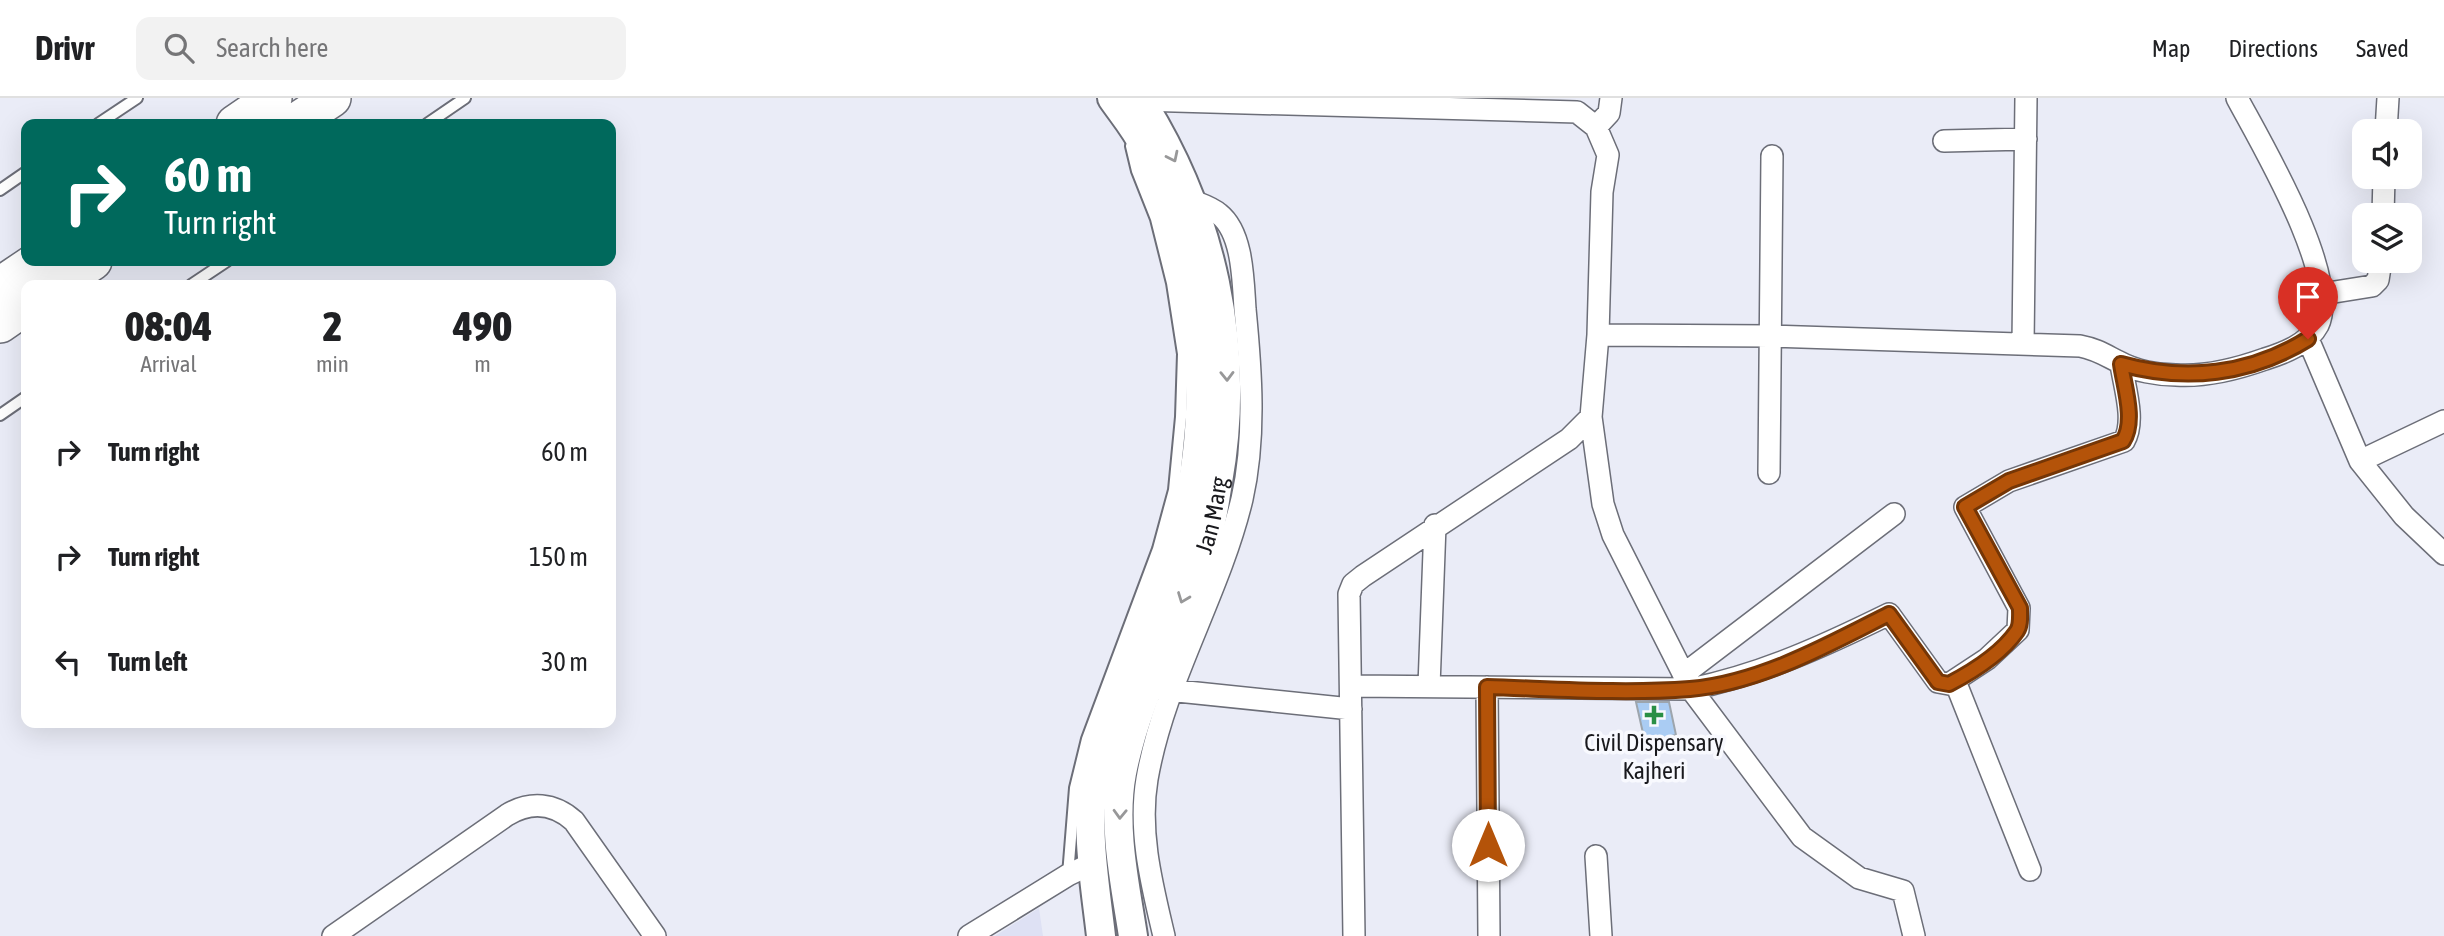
<!DOCTYPE html>
<style>
body{margin:0;font-family:"Asap Condensed",sans-serif;background:#f2f2f2;color:#202124;height:100vh;display:flex;flex-direction:column;font-size:26px;white-space:nowrap}
*{box-sizing:border-box;margin:0}
p{font-size:23px;color:#757577}
.icon{flex:none;width:38px;height:38px;fill:none;stroke:currentColor;stroke-width:2;stroke-linecap:round;stroke-linejoin:round}
.map{position:relative;flex:1;overflow:hidden}
.drawer{position:absolute;left:21px;top:182px;width:595px;height:448px;display:flex;flex-direction:column;background:#fff;border-radius:14px;box-shadow:0 7px 28px #0002}
.drawer>*{flex:none}
.top-card{position:absolute;left:21px;top:21px;width:595px;height:147px;border-radius:14px;box-shadow:0 7px 28px #0002;background:#00695c;color:#fff;overflow:hidden}
.buttons{position:absolute;left:2352px;top:21px;display:grid;gap:14px}
.buttons a{display:grid;place-items:center;width:70px;height:70px;border-radius:14px;background:#fff;box-shadow:0 7px 28px #0002;font-size:35px}
.pin{position:absolute;display:grid;place-items:center;width:60px;height:60px;color:#fff;margin:-72px -30px;border-radius:50% 50% 50% 0;rotate:-45deg;box-shadow:0 0 7px #0007}
.pin .icon{rotate:45deg}
.me{position:absolute;width:77px;margin:-38px;rotate:0deg;stroke-linejoin:round;filter:drop-shadow(0 0 5px #0008)}
.turn{display:flex;align-items:center;gap:24px;height:147px;padding:0 28px;font-size:32px}
.turn .icon{width:91px;height:91px;stroke-width:2.5}
.turn b{display:block;font-size:49px;line-height:60px}
.eta{display:flex;justify-content:space-evenly;align-items:center;height:119px;text-align:center}
.eta b{font-size:42px;font-weight:800;line-height:49px}
ul{padding:0;list-style:none}
li{display:flex;align-items:center;gap:21px;height:105px;padding:0 28px}
li div{flex:1}
li b{display:block;font-size:26px}
li em{font-style:normal}
header{display:flex;align-items:center;gap:42px;box-sizing:border-box;height:98px;padding:0 35px;background:#fff;border-bottom:2px solid #e0e0e0}
header strong{font-size:33px}
nav{display:flex;gap:38px;margin-inline-start:auto;font-size:24px}
.search{width:490px;height:63px;background:#f2f2f2;display:flex;align-items:center;gap:18px;box-sizing:border-box;padding:0 24px;border-radius:14px;color:#757577;font-size:26px}
.map>svg:first-child{display:block}
</style>
<header>
<strong>Drivr</strong>
<div class="search"><svg class="icon" aria-label="search" viewBox="0 0 24 24"><circle cx="10" cy="10" r="6"/><path d="M15 15l6 6"/></svg>Search here</div>
<nav><a>Map</a><a>Directions</a><a>Saved</a></nav>
</header>
<div class="map">
<svg width="2444" height="838" viewBox="0 0 2444 838">
<rect width="100%" height="100%" fill="#eaecf7"/>
<path fill="#dee1f4" d="M1039 810 1043 838H995Z"/>
<path fill="#aaccf3" stroke="#9da5ad" stroke-width="2" d="M1636 604H1669L1676 637 1645 644Z"/>
<g fill="none" stroke-linecap="round" stroke-linejoin="round">
<g stroke="#6c6e78" stroke-width="14">
<path id="lane" d="M98 26 137 0
M427 26 465 0
M0 92 26 74
M191 187 227 163
M0 317 26 299
M1068 777 1075 690 1087 641 1158 451 1174 392 1181 319 1183 256 1172 185 1156 121 1137 73 1131 48"/>
</g>
<g stroke="#6c6e78" stroke-width="24">
<path id="street" d="M1130 5 1140 2 1577 14 1596 29 1608 57 1602 94 1598 237 1591 319 1569 341 1363 478 1353 486 1349 496 1354 838
M1596 29 1609 15 1611 0
M2386 33 2388 0
M1944 43 2026 41
M2383 117 2384 79
M2322 196 2372 188 2378 182 2381 163
M1598 237 1771 238 2080 248C2096 251 2105 257 2119 264 2135 273 2158 277 2176 277 2206 279 2237 271 2265 261 2284 255 2308 246 2318 227 2341 179 2261 45 2237 0
M2308 241 2360 363 2404 418 2444 456
M2023 246 2026 0
M2360 363 2444 323
M1769 375 1772 58
M1684 576 1894 416
M1955 583 2030 772
M1351 588 1691 591 1613 437 1603 406 1591 319
M1429 588 1435 427
M1487 589 1489 838
M1158 591 1351 611
M1596 758 1601 838
M333 838 507 717C530 703 554 705 574 723L655 838
M969 838 1068 777 1093 765
M1164 838C1152 787 1138 734 1147 681 1164 583 1219 497 1242 401 1256 339 1251 272 1245 211 1243 182 1243 135 1219 116 1211 109 1200 106 1190 102
M1914 838 1903 793 1859 780 1802 739 1691 591C1763 576 1824 548 1889 516L1938 584 1949 586 1987 561 2018 532 2019 510 1965 409 2009 383 2124 343C2136 323 2124 288 2121 266"/>
</g>
<g stroke="#6c6e78" stroke-width="32">
<g id="secondary">
<path d="M1101 838C1095 784 1083 723 1097 670 1117 589 1158 510 1182 430 1217 309 1200 161 1144 48 1136 31 1123 16 1112 0"/>
<path id="s1" d="M1133 838C1125 786 1112 728 1122 675 1138 592 1184 517 1208 436 1213 420 1215 401 1218 384 1242 249 1212 115 1139 0"/>
</g>
</g>
<g stroke="#6c6e78" stroke-width="40">
<path id="highway" d="M235 26 273 0
M293 26 332 0
M57 187 93 163
M0 188 37 163
M0 226 26 208"/>
</g>
<use href="#lane" stroke="#fff" stroke-width="10"/>
<use href="#street" stroke="#fff" stroke-width="21"/>
<use href="#secondary" stroke="#fff" stroke-width="28"/>
<use href="#highway" stroke="#fff" stroke-width="37"/>
</g>
<defs><path id="oneway-chevron" d="M-2-3.5L2.5 0L-2 3.5" fill="none" stroke-width="1.6" stroke-linecap="round" stroke-linejoin="round" transform="scale(1.75)"/></defs>
<g stroke="#989899">
<use href="#oneway-chevron" transform="translate(1173 59) rotate(64)"/>
<use href="#oneway-chevron" transform="translate(1227 278) rotate(89)"/>
<use href="#oneway-chevron" transform="translate(1183 500) rotate(111)"/>
<use href="#oneway-chevron" transform="translate(1120 716) rotate(92)"/>
</g>
<g fill="none" stroke-linecap="round" stroke-linejoin="round">
<g stroke="#753606" stroke-width="18">
<path id="route" d="M1488 747 1487 589C1554 591 1623 596 1690 591 1760 585 1828 547 1889 516L1938 584 1949 586C1972 574 2002 555 2017 533 2021 527 2020 518 2020 510L1965 409 2009 383 2123 343C2136 323 2124 288 2121 266 2185 284 2250 277 2308 241"/>
</g>
<use href="#route" stroke="#b45309" stroke-width="12"/>
</g>
<path fill="#298f45" stroke="#f8f9fe" stroke-width="2.5" d="M1650.5 606.5h7v7h7v7h-7v7h-7v-7h-7v-7h7z"/>
<g text-anchor="middle" dominant-baseline="central" stroke-width="7" stroke-linejoin="round" paint-order="stroke">
<g font-size="24" fill="#19191d" stroke="#f8f9fe">
<text stroke="none"><textPath href="#s1" startOffset="438">Jan Marg</textPath></text>
</g>
<g font-size="24" fill="#19191d" stroke="#f8f9fe">
<text x="1654" y="644">Civil Dispensary<tspan x="1654" dy="28">Kajheri</tspan></text>
</g>
</g>
</svg>
<div class="buttons">
<a><svg class="icon" aria-label="sound" viewBox="0 0 24 24"><path d="M4 9h4l5-4v14l-5-4H4zM17 9q2 3 0 6"/></svg></a>
<a><svg class="icon" aria-label="layers" viewBox="0 0 24 24"><path d="M12 4l9 5-9 5-9-5zM3 14l9 5 9-5"/></svg></a>
</div>
<div class="pin" style="left:2308px;top:241px;background:#d93025"><svg class="icon" aria-label="arrive" viewBox="0 0 24 24"><path d="M6 21V4h12l-3 4 3 4H6"/></svg></div>
<svg class="me" style="left:1488px;top:747px" viewBox="-20 -20 40 40"><circle r="19" fill="#fff"/><path d="M0-13L10 11 0 6-10 11z" fill="#b45309"/></svg>
<div class="top-card">
<div class="turn"><svg class="icon" aria-label="right" viewBox="0 0 24 24"><path d="M7 20v-9h11M14 6l5 5-5 5"/></svg><div><b>60 m</b>Turn right</div></div>
</div>
<section class="drawer">
<div class="eta">
<div><b>08:04</b><p>Arrival</p></div>
<div><b>2</b><p>min</p></div>
<div><b>490</b><p>m</p></div>
</div>
<ul>
<li><svg class="icon" aria-label="right" viewBox="0 0 24 24"><path d="M7 20v-9h11M14 6l5 5-5 5"/></svg><div><b>Turn right</b></div><em>60 m</em></li>
<li><svg class="icon" aria-label="right" viewBox="0 0 24 24"><path d="M7 20v-9h11M14 6l5 5-5 5"/></svg><div><b>Turn right</b></div><em>150 m</em></li>
<li><svg class="icon" aria-label="left" viewBox="0 0 24 24"><path d="M17 20v-9H6M10 6l-5 5 5 5"/></svg><div><b>Turn left</b></div><em>30 m</em></li>
</ul>
</section>
</div>
